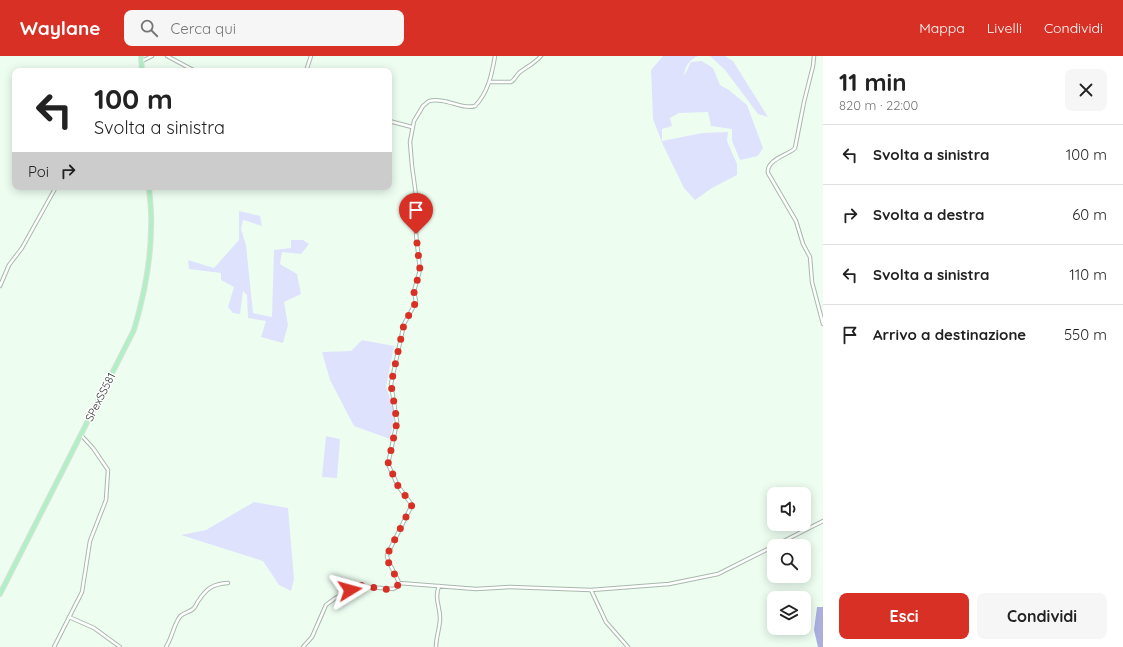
<!DOCTYPE html>
<html lang="it">
<meta charset="utf-8">
<style>
body{margin:0;font-family:Quicksand,sans-serif;background:#f6f6f6;color:#222;height:100vh;display:flex;flex-direction:column;font-size:15px;white-space:nowrap}
*{box-sizing:border-box;margin:0}
p{font-size:13px;color:#767676}
.icon{flex:none;width:22px;height:22px;fill:none;stroke:currentColor;stroke-width:2;stroke-linecap:round;stroke-linejoin:round}
.map{position:relative;flex:1;overflow:hidden}
.side{display:flex;flex-direction:column;background:#fff;width:300px}
.side>*{flex:none}
.hud{position:absolute;left:12px;top:12px;width:380px;height:122px;border-radius:8px;box-shadow:0 2px 10px #0003;background:#fff;color:#222;overflow:hidden}
.controls{position:absolute;left:767px;top:431px;display:grid;gap:8px}
.controls a{display:grid;place-items:center;width:44px;height:44px;border-radius:8px;background:#fff;box-shadow:0 2px 10px #0003;font-size:20px}
.pin{position:absolute;display:grid;place-items:center;width:34px;height:34px;color:#fff;margin:-41px -17px;border-radius:50% 50% 50% 0;rotate:-45deg;box-shadow:0 0 4px #0007}
.pin .icon{rotate:45deg}
.me{position:absolute;width:44px;margin:-22px;rotate:82deg;stroke-linejoin:round;filter:drop-shadow(0 0 3px #0008)}
.turn{display:flex;align-items:center;gap:14px;height:84px;padding:0 16px;font-size:18px}
.turn .icon{width:52px;height:52px;stroke-width:2.5}
.turn b{display:block;font-size:28px;line-height:34px}
.then{display:flex;align-items:center;height:38px;padding:0 16px;background:#0003;gap:8px;font-size:15px}
.round{display:grid;place-items:center;flex:none;width:42px;height:42px;border-radius:8px;background:#f6f6f6}
.head{display:flex;align-items:center;justify-content:space-between;height:68px;padding:0 16px}
h1{font-size:24px;font-weight:700;line-height:30px}
.primary-button{display:flex;gap:8px;margin-top:auto;padding:8px 16px}
.primary-button a{flex:1;height:46px;border-radius:8px;background:#d93025;color:#fff;font-size:16px;font-weight:700;line-height:46px;text-align:center}
.primary-button a+a{background:#f6f6f6;color:#222}
ul{padding:0;list-style:none}
li{display:flex;align-items:center;gap:12px;height:60px;padding:0 16px;border-top:1px solid #e0e0e0}
li div{flex:1}
li b{display:block;font-size:15px}
li em{font-style:normal}
header{display:flex;align-items:center;gap:24px;box-sizing:border-box;height:56px;padding:0 20px;background:#d93025;color:#fff}
header strong{font-size:19px}
nav{display:flex;gap:22px;margin-inline-start:auto;font-size:14px}
.search{width:280px;height:36px;background:#f6f6f6;display:flex;align-items:center;gap:10px;box-sizing:border-box;padding:0 14px;border-radius:8px;color:#767676;font-size:15px}
main{display:flex;flex:1;min-height:0}
.map>svg:first-child{display:block}
</style>
<header>
<strong>Waylane</strong>
<div class="search"><svg class="icon" aria-label="search" viewBox="0 0 24 24"><circle cx="10" cy="10" r="6"/><path d="M15 15l6 6"/></svg>Cerca qui</div>
<nav><a>Mappa</a><a>Livelli</a><a>Condividi</a></nav>
</header>
<main>
<div class="map">
<svg width="823" height="591" viewBox="0 0 823 591">
<rect width="100%" height="100%" fill="#edfef1"/>
<path fill="#dfe2fc" d="M663 0H698C689 4 685 10 684 20L691 6 702 5 713 12 720 29 729 34 747 49 763 92 758 100 740 104 732 85V73L711 70 708 56 679 57 670 62 672 70 662 73V85L702 77 728 76 727 85 737 108V119L712 132 695 144 684 132 663 89 653 63 651 14Z
M710 0H725L733 5 768 61 758 58 725 14Z
M239 155 260 160 262 170 243 164 241 173 246 189 253 257 272 261 274 194 291 192V184H303L309 188 301 198 282 196 280 208 297 218 301 238 284 246 288 269 283 287 261 281 266 265 248 262 247 239 243 235 240 258 233 257 228 251 234 231 221 224V217L189 213 188 204 214 212 239 184Z
M362 284 394 290 386 331 395 356 390 383 354 370 330 324 322 296 351 295Z
M326 380 340 383 337 422 322 421Z
M254 446 288 452 294 523 291 535 279 529 263 505 181 479 206 474Z"/>
<path fill="#aaafde" d="M817 551H823V591H818L814 574Z"/>
<g fill="none" stroke-linecap="round" stroke-linejoin="round">
<g stroke="#a8b8ac" stroke-width="4.5">
<path id="minor" d="M167 0 195 15
M814 0 813 10 804 46 795 92 793 94C784 100 766 105 768 117L796 165 803 188 810 201 812 226 823 268
M142 5 152 0
M306 15 311 0
M489 26H511C515 24 516 19 520 16 527 11 535 7 541 0
M389 65 412 71
M0 230 9 209 22 192 56 131
M774 490 823 465
M399 527C397 520 386 504 387 499L412 449 398 430 388 408 397 366 391 328 404 268 416 246 414 235 420 214 416 178 418 154 412 110 410 86 414 65 423 50 429 45C446 41 461 54 475 50 488 37 492 18 495 0
M399 527 476 533 510 531 591 534 669 528 718 518 774 490
M591 534 606 566 628 591
M69 561 94 572 120 591
M54 591 82 536 90 485 106 444 108 414 93 392 81 379
M166 591C172 582 173 571 179 562 182 556 190 557 194 552 196 550 197 546 199 544 207 532 213 528 228 527
M303 591 312 581 326 549 334 543 356 530 393 533 397 531 399 527
M436 591C436 581 440 572 440 562 440 550 434 543 439 530"/>
</g>
<g stroke="#dedfde" stroke-width="6">
<path id="primary" d="M141 0 142 15
M0 538 134 274C144 240 151 207 151 171 152 158 150 144 149 131"/>
</g>
<use href="#minor" stroke="#fff" stroke-width="2.5"/>
<use href="#primary" stroke="#b1f0c5" stroke-width="4"/>
</g>
<g fill="none" stroke-linecap="round" stroke-linejoin="round">
<path stroke="#d93025" stroke-width="7" stroke-dasharray="0 12.6" d="M350 534C352 532 354 531 356 530 367 527 393 541 399 527 396 520 386 505 387 499L412 449 398 430 395 421 389 413 388 408 397 366 391 328 404 268 416 246 414 236 420 214 416 178"/>
</g>
<g text-anchor="middle" dominant-baseline="central" stroke-width="3" stroke-linejoin="round" paint-order="stroke">
<g font-size="11" fill="#2f3631" stroke="#fff">
<text transform="translate(100 341) rotate(-63)">SPexSS581</text>
</g>
</g>
</svg>
<div class="controls">
<a><svg class="icon" aria-label="sound" viewBox="0 0 24 24"><path d="M4 9h4l5-4v14l-5-4H4zM17 9q2 3 0 6"/></svg></a>
<a><svg class="icon" aria-label="search" viewBox="0 0 24 24"><circle cx="10" cy="10" r="6"/><path d="M15 15l6 6"/></svg></a>
<a><svg class="icon" aria-label="layers" viewBox="0 0 24 24"><path d="M12 4l9 5-9 5-9-5zM3 14l9 5 9-5"/></svg></a>
</div>
<div class="pin" style="left:416px;top:178px;background:#d93025"><svg class="icon" aria-label="arrive" viewBox="0 0 24 24"><path d="M6 21V4h12l-3 4 3 4H6"/></svg></div>
<svg class="me" style="left:350px;top:534px" viewBox="-20 -20 40 40"><path d="M0-17L14 15 0 8-14 15z" fill="#d93025" stroke="#fff" stroke-width="4"/></svg>
<div class="hud">
<div class="turn"><svg class="icon" aria-label="left" viewBox="0 0 24 24"><path d="M17 20v-9H6M10 6l-5 5 5 5"/></svg><div><b>100 m</b>Svolta a sinistra</div></div>
<div class="then">Poi<svg class="icon" aria-label="right" viewBox="0 0 24 24"><path d="M7 20v-9h11M14 6l5 5-5 5"/></svg></div>
</div>
</div>
<section class="side">
<div class="head"><div><h1>11 min</h1><p>820 m · 22:00</p></div><a class="round"><svg class="icon" aria-label="close" viewBox="0 0 24 24"><path d="M6 6l12 12M18 6L6 18"/></svg></a></div>
<ul>
<li><svg class="icon" aria-label="left" viewBox="0 0 24 24"><path d="M17 20v-9H6M10 6l-5 5 5 5"/></svg><div><b>Svolta a sinistra</b></div><em>100 m</em></li>
<li><svg class="icon" aria-label="right" viewBox="0 0 24 24"><path d="M7 20v-9h11M14 6l5 5-5 5"/></svg><div><b>Svolta a destra</b></div><em>60 m</em></li>
<li><svg class="icon" aria-label="left" viewBox="0 0 24 24"><path d="M17 20v-9H6M10 6l-5 5 5 5"/></svg><div><b>Svolta a sinistra</b></div><em>110 m</em></li>
<li><svg class="icon" aria-label="arrive" viewBox="0 0 24 24"><path d="M6 21V4h12l-3 4 3 4H6"/></svg><div><b>Arrivo a destinazione</b></div><em>550 m</em></li>
</ul>
<div class="primary-button"><a>Esci</a><a>Condividi</a></div>
</section>
</main>
